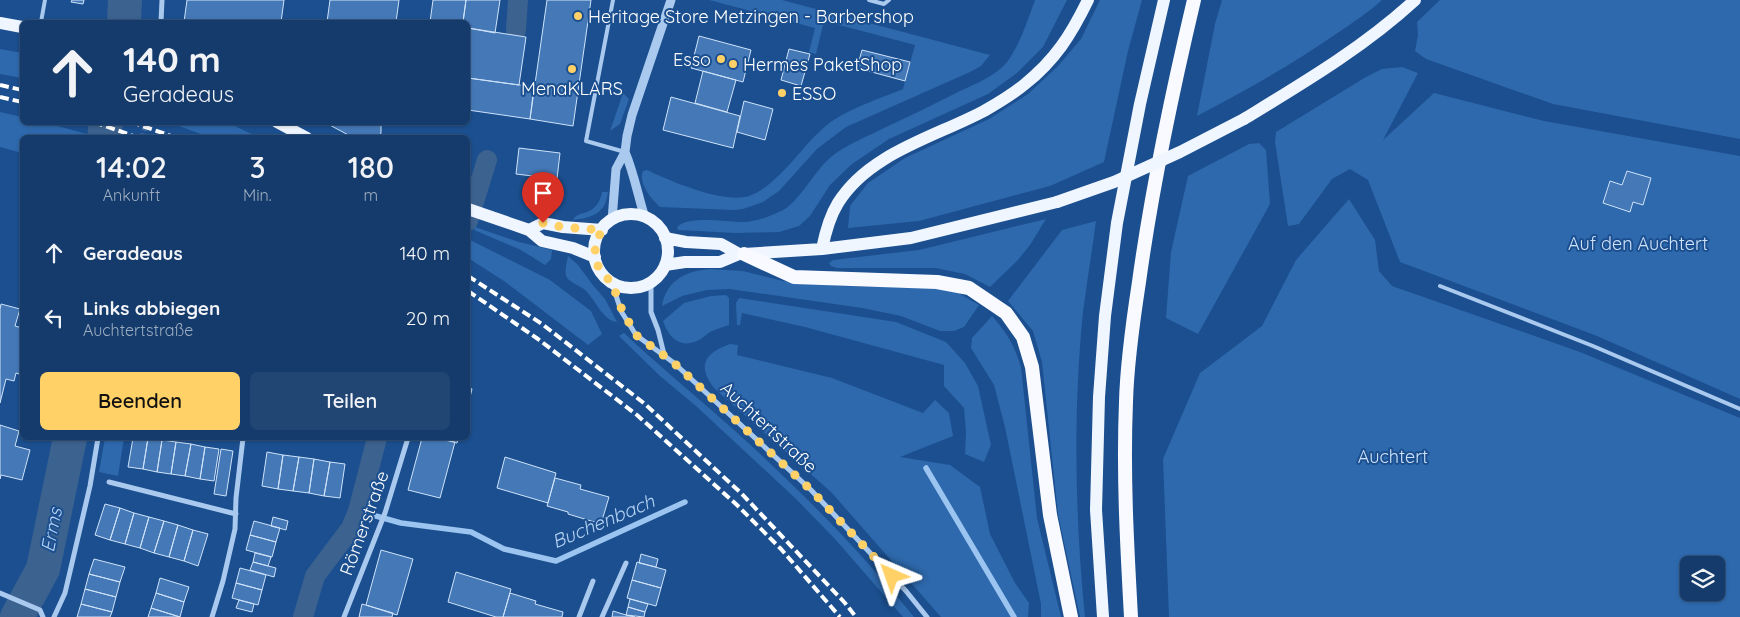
<!DOCTYPE html>
<html lang="de">
<meta charset="utf-8">
<style>
body{margin:0;font-family:Quicksand,sans-serif;background:#214673;color:#f1f3f6;height:100vh;display:flex;flex-direction:column;font-size:19px;white-space:nowrap}
*{box-sizing:border-box;margin:0}
p{font-size:16px;color:#9dadc1}
.icon{flex:none;width:28px;height:28px;fill:none;stroke:currentColor;stroke-width:2;stroke-linecap:round;stroke-linejoin:round}
.map{position:relative;flex:1;overflow:hidden}
.drawer{position:absolute;left:20px;top:135px;width:450px;height:305px;display:flex;flex-direction:column;background:#143b6b;border-radius:8px;box-shadow:0 1px 4px #0004,0 0 0 1px #33557e}
.drawer>*{flex:none}
.guide{position:absolute;left:20px;top:20px;width:450px;height:105px;border-radius:8px;box-shadow:0 1px 4px #0004,0 0 0 1px #33557e;background:#143b6b;color:#f1f3f6;overflow:hidden}
.tools{position:absolute;left:1680px;top:556px;display:grid;gap:10px}
.tools a{display:grid;place-items:center;width:45px;height:45px;border-radius:8px;background:#143b6b;box-shadow:0 1px 4px #0004,0 0 0 1px #33557e;font-size:25px}
.pin{position:absolute;display:grid;place-items:center;width:42px;height:42px;color:#fff;margin:-51px -21px;border-radius:50% 50% 50% 0;rotate:-45deg;box-shadow:0 0 5px #0007}
.pin .icon{rotate:45deg}
.me{position:absolute;width:55px;margin:-28px;rotate:317deg;stroke-linejoin:round;filter:drop-shadow(0 0 4px #0008)}
.turn{display:flex;align-items:center;gap:18px;height:105px;padding:0 20px;font-size:22px}
.turn .icon{width:65px;height:65px;stroke-width:2.5}
.turn b{display:block;font-size:35px;line-height:42px}
.eta{display:flex;justify-content:space-evenly;align-items:center;height:85px;text-align:center}
.eta b{font-size:30px;font-weight:600;line-height:35px}
.button{display:flex;gap:10px;margin-top:auto;padding:10px 20px}
.button a{flex:1;height:58px;border-radius:8px;background:#ffd166;color:#111;font-size:20px;font-weight:600;line-height:58px;text-align:center}
.button a+a{background:#214673;color:#f1f3f6}
ul{padding:0;list-style:none}
li{display:flex;align-items:center;gap:15px;height:65px;padding:0 20px}
li div{flex:1}
li b{display:block;font-size:19px}
li em{font-style:normal}
.map>svg:first-child{display:block}
</style>
<div class="map">
<svg width="1740" height="617" viewBox="0 0 1740 617">
<rect width="100%" height="100%" fill="#1b4f8f"/>
<path fill="#2e69ad" fill-rule="evenodd" d="M709 0H782L990 55 981 66 970 72 846 127 817 149 779 191 763 202 743 209 734 210 660 207C651 199 638 183 643 171L647 170C670 181 724 204 749 196 759 193 770 184 777 177 795 161 808 140 827 125 847 109 879 99 903 89L915 45 824 21 816 54 809 52 815 28Z
M1035 0H1067L1043 47 1017 73 988 94 889 139 852 164 830 185 810 216 799 226 779 232 736 233 678 230 677 227C689 215 728 222 743 222 755 222 768 217 779 212 800 204 815 167 836 153 851 143 868 136 884 128 908 117 932 105 956 93 972 85 995 77 1007 62 1021 43 1027 21 1035 0Z
M1100 0H1142L1128 51 1104 162 1050 186 919 221 848 228 850 206 868 183 905 158 989 119 1028 94 1057 67 1081 39Z
M1222 0H1382C1368 13 1352 23 1336 34 1291 65 1245 91 1197 116L1215 24Z
M1440 0H1740V139L1553 104 1426 59 1415 51 1418 35 1417 22Z
M0 49 22 53V78L0 74Z
M1402 67 1418 73 1383 140 1434 93 1544 121 1740 156V399L1597 336 1400 262 1368 180 1350 169 1332 179 1299 224 1288 226 1275 142 1276 132 1366 77 1382 69Z
M623 93 629 99 620 124 610 131Z
M0 112 22 117V122L46 123 87 134V137L22 138V153L0 147Z
M171 123H228L258 137H209Z
M1259 143 1266 150 1270 204 1198 334 1166 318 1171 252 1188 176 1249 144Z
M602 192H608C606 213 592 218 573 220 578 209 597 218 602 192Z
M1349 199 1375 240 1379 271 1392 286 1580 352 1740 418V617H1169L1163 459 1200 373 1262 326 1296 260ZM1689 565H1716V592H1689Z
M1046 219 1030 245 1018 260 990 287 965 274 935 268H837L831 266 829 263 833 260 919 250Z
M1096 221C1092 251 1087 282 1083 312 1073 411 1075 518 1085 617H1080L1058 514 1042 362 1033 331 1008 301 1062 230Z
M475 227 519 242 552 250 551 259 545 265 521 250 474 230Z
M468 239 550 280 591 311 602 334 588 345 504 281 468 258Z
M568 256 578 265 592 284 605 299 617 322C603 321 595 299 585 290 580 286 572 283 568 279 563 274 567 262 568 256Z
M710 269 743 271 783 281 806 283 842 286 932 288 955 291 979 305 964 327 954 331H940L901 316 862 308 730 289 707 290 682 296 662 306C666 281 685 271 710 269Z
M726 295 729 298V325C723 327 716 329 710 332 705 335 702 339 697 341 679 349 668 336 663 321L684 303 711 296Z
M739 298 896 322 946 342 965 363 978 386 991 445 984 462 965 454 966 432 964 408 944 386V365L805 327 742 313 740 325H737L736 303Z
M992 316C1008 334 1014 345 1021 367L1037 518 1061 617H1041V604L1005 427 994 385 971 348 972 338Z
M624 333C663 370 705 403 744 439 805 495 862 553 914 617H903L835 539 795 498 696 406 660 376 619 336Z
M730 344 738 345 737 355 832 378 923 413 935 400 949 413 953 436 900 457 950 465 980 487 990 534 1015 583 1029 603 1028 617H941L831 492 714 388C697 366 704 353 730 344Z
M105 438H124L118 476 99 472Z"/>
<g fill="none" stroke-linecap="round" stroke-linejoin="round">
<path stroke="#9cc4f0" stroke-width="5.5" d="M926 468 1014 617
M358 511 401 523 471 532 504 549 556 561 685 502"/>
<path stroke="#3c6290" stroke-width="20" d="M516 30 518 0
M468 221 487 160
M303 617 315 576 351 528 358 511 377 438"/>
<path stroke="#3c6290" stroke-width="34" d="M124 22 125 0
M104 138 106 122
M17 617 43 569 70 438"/>
</g>
<path fill="#4478b7" stroke="#cfe3fa" d="M72 0H84L83 4 71 2Z
M187 0H284L281 22H184Z
M330 0H399L396 22 372 20 371 22H327Z
M433 0H466L463 22H430Z
M466 0H500L495 33 468 28V22H463Z
M547 0H591L573 126 530 119Z
M468 28 526 37 519 85 468 78Z
M699 36 751 50 743 82 691 68Z
M789 49 810 54 801 86 781 80Z
M862 50 910 62 905 81 857 68Z
M703 71 736 80 727 112 695 103Z
M468 78 534 87 530 119 468 110Z
M671 97 740 116 733 148 663 130Z
M744 101 773 109 765 140 737 132Z
M324 122H381V133L378 138H354Z
M519 148 560 153 557 179 516 174Z
M1627 171 1651 178 1643 205 1633 202 1630 212 1603 203 1610 181 1622 185Z
M1 304 20 309 15 326 22 328V375L16 373 14 381 6 379 0 403V309Z
M468 387 472 389 468 405Z
M0 425 19 431 15 446 30 450 22 480 1 475 0 479Z
M133 438H148L143 469 128 467Z
M148 438 162 440 157 472 143 469Z
M422 438H437L455 442 440 498 408 490Z
M437 438H458L457 443Z
M162 440 176 442 171 474 157 472Z
M176 442 191 444 185 476 171 474Z
M191 444 205 447 200 479 185 476Z
M205 447 219 449 214 481 200 479Z
M221 449 233 451 226 496 214 494Z
M267 452 283 455 278 489 262 486Z
M283 455 299 457 293 491 278 489Z
M299 457 314 459 309 493 293 491Z
M505 457 556 473 548 503 497 488Z
M314 459 330 462 324 496 309 493Z
M330 462 345 464 340 498 324 496Z
M555 478 581 485 580 489 609 497 601 524 568 514V512L547 506Z
M105 504 120 508 110 540 95 535Z
M120 508 134 513 125 544 110 540Z
M134 513 149 517 140 548 125 544Z
M149 517 164 521 154 553 140 548Z
M273 517 288 521 286 530 271 526Z
M164 521 178 525 169 557 154 553Z
M254 521 280 528 276 542 250 535Z
M178 525 193 530 184 561 169 557Z
M193 530 208 534 198 566 184 561Z
M250 535 276 542 272 557 246 550Z
M381 550 413 559 397 615 366 605Z
M255 553 271 557 268 566 253 562Z
M641 554 658 559 656 567 639 563Z
M94 559 125 567 120 582 89 574Z
M253 562 276 568 274 577 250 570Z
M637 562 666 570 661 588 632 580Z
M240 568 266 575 262 590 236 583Z
M456 572 511 589 503 617H496L448 602Z
M89 574 120 582 116 597 85 589Z
M160 578 189 587 184 602 156 593Z
M632 580 661 588 656 606 627 598Z
M236 583 262 590 258 605 232 598Z
M85 589 116 597 112 612 81 604Z
M156 593 184 602 180 617 151 608Z
M510 593 536 601 535 604 563 612 562 617H503Z
M630 599 648 604 645 612 628 607Z
M239 600 254 604 252 612 236 608Z
M81 604 112 612 110 617H77Z
M362 604 393 613 392 617H359Z
M628 607 645 612 644 617 626 615Z
M151 608 180 617H148Z
M613 611 626 615 635 617H612Z"/>
<g fill="none" stroke-linecap="round" stroke-linejoin="round">
<path stroke="#3d69a0" stroke-width="5" stroke-dasharray="5 2.5" stroke-linecap="butt" d="M142 138 146 124"/>
<path stroke="#a9c9ee" stroke-width="4" d="M613 0 586 141 625 152
M869 0 884 4 889 0
M41 22 45 0
M1440 286 1593 346 1740 409"/>
<path stroke="#a9c9ee" stroke-width="5" d="M161 22 162 0
M146 124V122
M612 283 621 311 636 335 674 363 811 490 906 591 927 617
M651 283V312L658 330 664 354
M109 482 236 514
M0 593 40 610 43 617
M54 617 65 593 90 486 98 438
M212 617 223 581 235 529 236 498 243 438
M344 617 385 513 408 438
M579 617 593 581
M602 617 626 563"/>
<path stroke="#a9c9ee" stroke-width="9" d="M625 152C634 173 638 196 645 218
M612 220 616 169 625 152 627 136 632 115 671 0"/>
<path stroke="#f0f6ff" stroke-width="12" d="M0 23 22 27
M1244 119C1303 83 1364 47 1415 0
M277 122 307 138
M468 209 529 230 542 241 573 248 595 257
M594 251a37 37 0 1 1 74 0a37 37 0 1 1-74 0Z
M529 230 543 223 563 227 602 230
M665 238 686 242 721 244 739 254H744L822 249 911 238 1057 202
M822 249C825 234 830 216 838 203 869 153 935 137 984 111 998 103 1013 94 1025 84 1055 60 1071 35 1088 0
M665 265 685 262H720L739 254
M1103 617 1096 510 1099 397 1105 316 1117 223 1140 104 1164 0"/>
<path stroke="#f8faff" stroke-width="14" d="M744 254 794 277 937 282 969 288 1006 313 1023 337 1032 367 1050 515 1071 617
M1131 617C1127 545 1123 474 1126 402 1127 362 1133 321 1139 282 1152 187 1172 93 1194 0"/>
<path stroke="#fff" stroke-width="4" stroke-dasharray="9 4" stroke-linecap="butt" d="M0 85 22 90
M0 97 22 102
M94 122 139 138
M131 122 177 138
M468 276 542 324 645 404 742 494 845 603 856 617
M468 291 538 339 637 415 737 505 781 549 840 617"/>
<path stroke="#f0f6ff" stroke-width="12" d="M1057 202 1114 182 1180 152 1244 119"/>
</g>
<g fill="none" stroke-linecap="round" stroke-linejoin="round">
<path stroke="#ffd166" stroke-width="9" stroke-dasharray="0 16.2" d="M543 223 562 227 602 230 598 238 595 249 598 266 604 275 612 283 622 310 636 335 674 363 811 490 892 576"/>
</g>
<g fill="#ffd166" stroke="#1b4f8f" stroke-width="2">
<circle cx="578" cy="16" r="5"/>
<circle cx="721" cy="59" r="5"/>
<circle cx="733" cy="64" r="5"/>
<circle cx="572" cy="69" r="5"/>
<circle cx="782" cy="93" r="5"/>
</g>
<g text-anchor="middle" dominant-baseline="central" stroke-width="4" stroke-linejoin="round" paint-order="stroke">
<g font-size="18" fill="#fff" stroke="#1b4f8f" text-anchor="start">
<text x="588" y="16">Heritage Store Metzingen - Barbershop</text>
<text x="711" y="59" text-anchor="end">Esso</text>
<text x="743" y="64">Hermes PaketShop</text>
<text x="572" y="88" text-anchor="middle">MenaKLARS</text>
<text x="792" y="93">ESSO</text>
</g>
<g font-size="18" fill="#cfe3fa" stroke="#1b4f8f">
<text x="1638" y="243">Auf den Auchtert</text>
<text x="1393" y="456">Auchtert</text>
</g>
<g font-size="18" fill="#fff" stroke="#1b4f8f">
<text transform="translate(769 427) rotate(43)">Auchtertstraße</text>
<text transform="translate(364 523) rotate(-70)">Römerstraße</text>
</g>
<g font-size="19" font-style="italic" fill="#b5d3f5" stroke="#1b4f8f">
<text transform="translate(603 521) rotate(-23)">Buchenbach</text>
<text transform="translate(51 530) rotate(-79)">Erms</text>
</g>
</g>
</svg>
<div class="tools">
<a><svg class="icon" aria-label="layers" viewBox="0 0 24 24"><path d="M12 4l9 5-9 5-9-5zM3 14l9 5 9-5"/></svg></a>
</div>
<div class="pin" style="left:543px;top:223px;background:#d93025"><svg class="icon" aria-label="arrive" viewBox="0 0 24 24"><path d="M6 21V4h12l-3 4 3 4H6"/></svg></div>
<svg class="me" style="left:892px;top:576px" viewBox="-20 -20 40 40"><path d="M0-17L14 15 0 8-14 15z" fill="#ffd166" stroke="#fff" stroke-width="4"/></svg>
<div class="guide">
<div class="turn"><svg class="icon" aria-label="ahead" viewBox="0 0 24 24"><path d="M12 20V5M6 11l6-6 6 6"/></svg><div><b>140 m</b>Geradeaus</div></div>
</div>
<section class="drawer">
<div class="eta">
<div><b>14:02</b><p>Ankunft</p></div>
<div><b>3</b><p>Min.</p></div>
<div><b>180</b><p>m</p></div>
</div>
<ul>
<li><svg class="icon" aria-label="ahead" viewBox="0 0 24 24"><path d="M12 20V5M6 11l6-6 6 6"/></svg><div><b>Geradeaus</b></div><em>140 m</em></li>
<li><svg class="icon" aria-label="left" viewBox="0 0 24 24"><path d="M17 20v-9H6M10 6l-5 5 5 5"/></svg><div><b>Links abbiegen</b><p>Auchtertstraße</p></div><em>20 m</em></li>
</ul>
<div class="button"><a>Beenden</a><a>Teilen</a></div>
</section>
</div>
